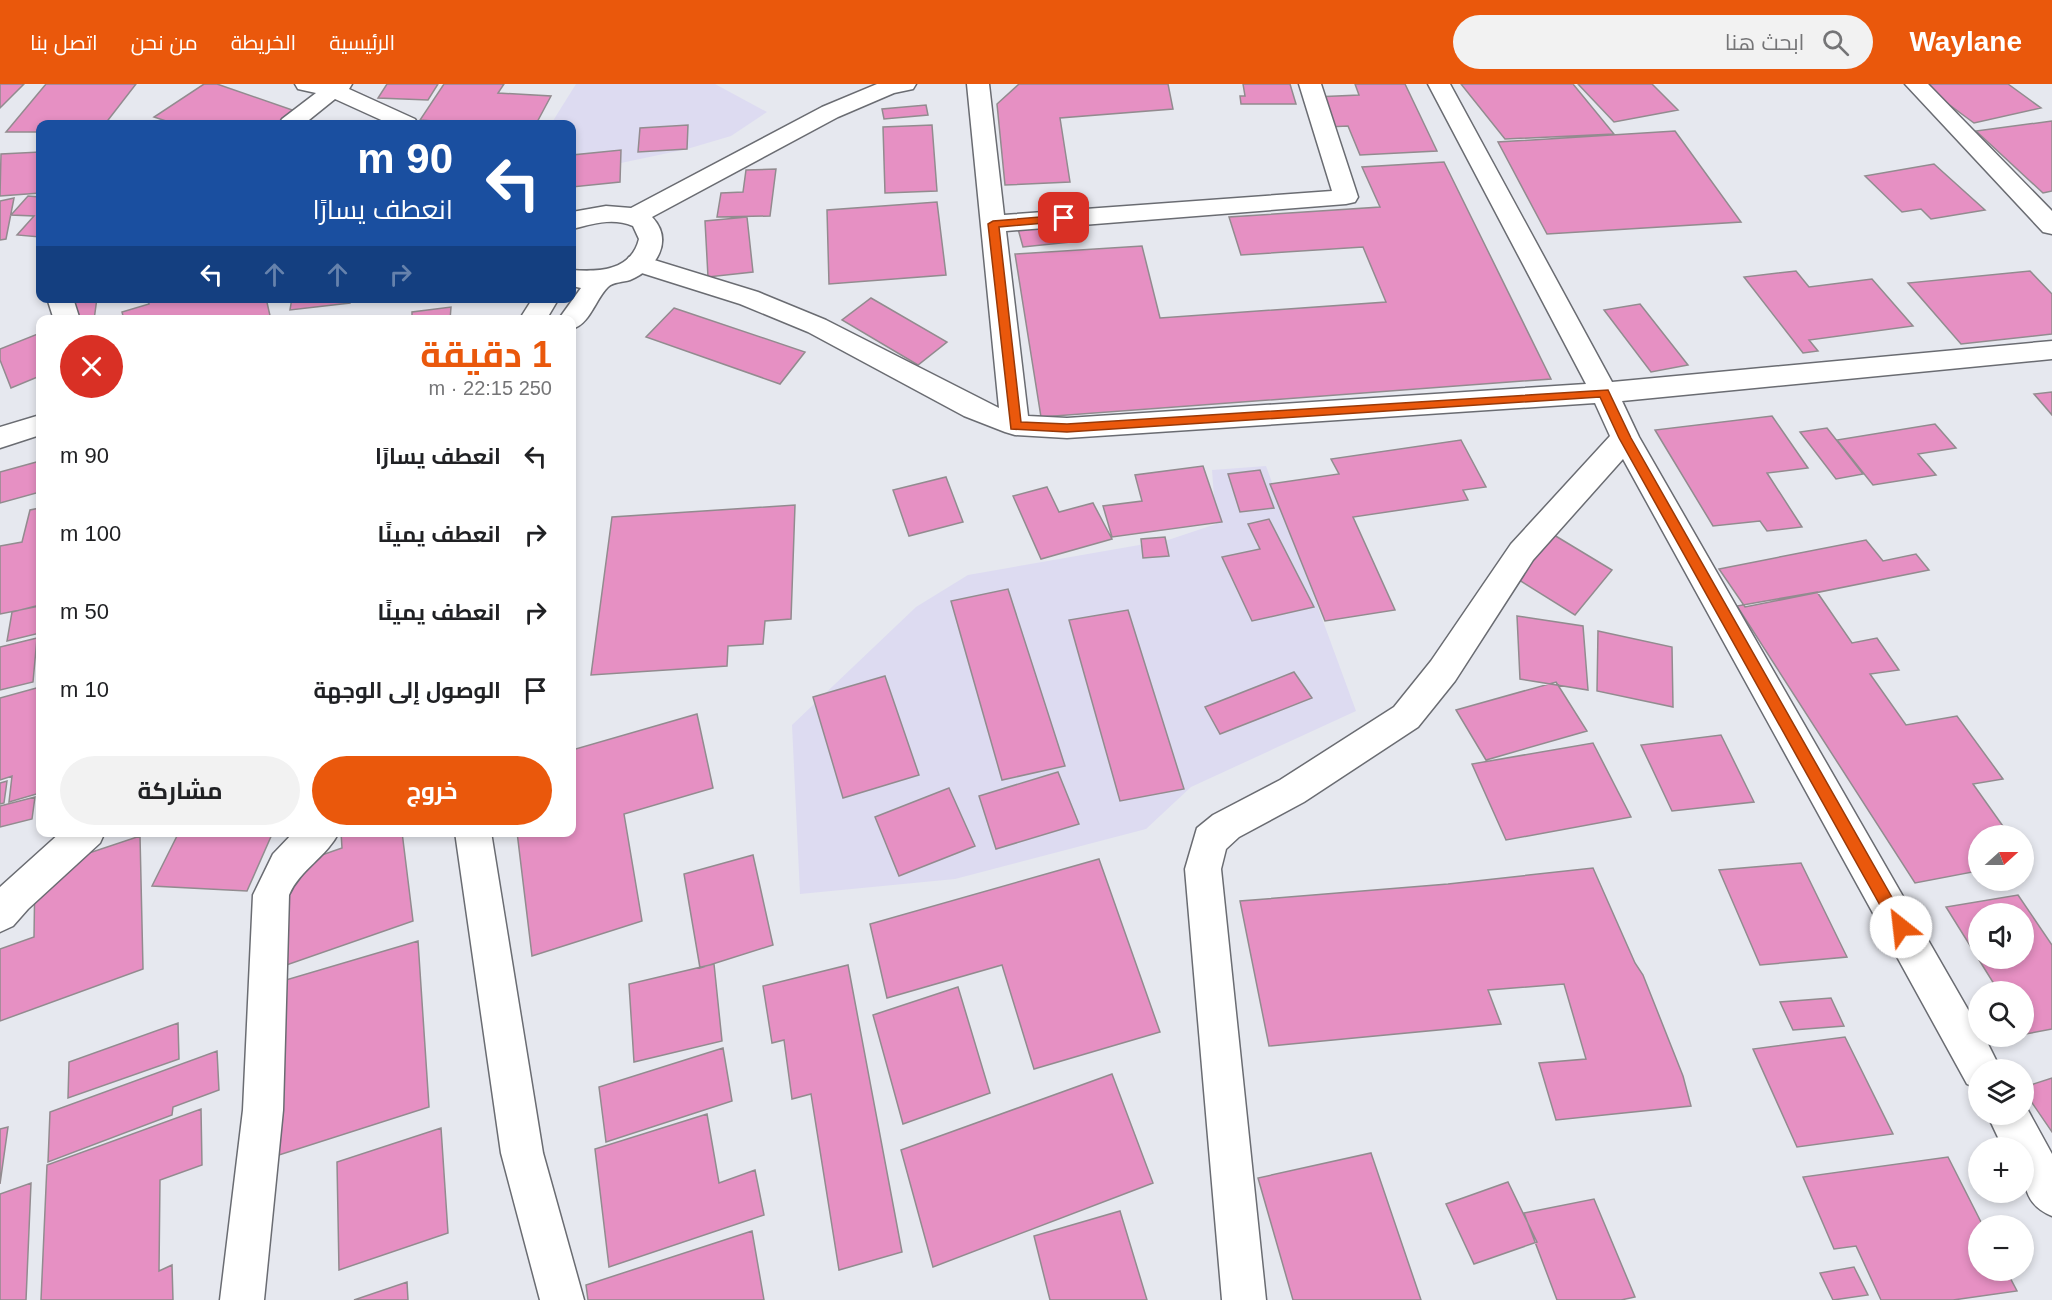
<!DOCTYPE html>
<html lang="ar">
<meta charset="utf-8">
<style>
body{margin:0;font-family:Helvetica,Cairo,sans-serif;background:#f2f2f2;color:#202124;direction:rtl;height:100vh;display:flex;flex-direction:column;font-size:22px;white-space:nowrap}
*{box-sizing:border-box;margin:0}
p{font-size:20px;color:#757577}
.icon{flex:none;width:33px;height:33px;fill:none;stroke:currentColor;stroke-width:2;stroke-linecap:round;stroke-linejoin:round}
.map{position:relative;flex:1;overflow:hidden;direction:ltr}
.drawer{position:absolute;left:36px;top:231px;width:540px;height:522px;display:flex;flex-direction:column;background:#fff;border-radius:12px;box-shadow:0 3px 9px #0003;direction:rtl}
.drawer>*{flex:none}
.hud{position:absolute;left:36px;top:36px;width:540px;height:183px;border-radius:12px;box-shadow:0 3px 9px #0003;direction:rtl;background:#1a4fa0;color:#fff;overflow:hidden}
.needle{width:39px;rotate:69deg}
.buttons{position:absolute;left:1968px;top:741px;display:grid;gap:12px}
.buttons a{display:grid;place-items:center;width:66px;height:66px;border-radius:50%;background:#fff;box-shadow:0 3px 9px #0003;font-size:30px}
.pin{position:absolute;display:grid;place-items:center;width:51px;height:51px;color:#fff;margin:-26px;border-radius:12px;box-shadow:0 3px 9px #0006}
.me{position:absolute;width:66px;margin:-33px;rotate:331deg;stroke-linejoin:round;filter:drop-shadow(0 0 4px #0008)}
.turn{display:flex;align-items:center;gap:21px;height:126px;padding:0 24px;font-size:27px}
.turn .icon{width:78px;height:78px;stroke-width:2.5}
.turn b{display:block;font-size:42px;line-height:51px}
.lanes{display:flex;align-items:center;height:57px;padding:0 24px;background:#0003;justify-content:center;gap:30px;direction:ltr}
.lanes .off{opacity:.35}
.round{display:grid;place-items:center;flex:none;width:63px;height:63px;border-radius:32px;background:#f2f2f2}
.summary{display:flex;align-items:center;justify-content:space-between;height:102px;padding:0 24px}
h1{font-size:36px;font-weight:700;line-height:45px;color:#ea580c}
.primary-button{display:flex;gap:12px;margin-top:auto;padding:12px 24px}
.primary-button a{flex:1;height:69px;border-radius:36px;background:#ea580c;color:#fff;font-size:24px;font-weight:700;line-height:69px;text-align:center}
.primary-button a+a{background:#f2f2f2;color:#202124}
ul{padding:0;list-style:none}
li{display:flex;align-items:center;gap:18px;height:78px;padding:0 24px}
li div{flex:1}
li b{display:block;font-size:22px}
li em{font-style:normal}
header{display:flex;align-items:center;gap:36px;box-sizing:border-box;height:84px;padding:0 30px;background:#ea580c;color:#fff}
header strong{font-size:28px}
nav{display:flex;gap:33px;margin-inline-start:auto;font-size:21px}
.search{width:420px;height:54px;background:#f2f2f2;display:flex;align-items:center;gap:15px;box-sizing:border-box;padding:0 21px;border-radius:33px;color:#757577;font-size:22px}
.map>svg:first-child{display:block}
</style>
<header>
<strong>Waylane</strong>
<div class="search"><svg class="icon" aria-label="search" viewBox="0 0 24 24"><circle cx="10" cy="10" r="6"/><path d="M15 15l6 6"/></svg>ابحث هنا</div>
<nav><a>الرئيسية</a><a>الخريطة</a><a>من نحن</a><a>اتصل بنا</a></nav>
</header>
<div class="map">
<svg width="2052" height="1216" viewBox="0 0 2052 1216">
<rect width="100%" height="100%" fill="#e6e8ef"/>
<path fill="#dddbf1" d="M576 0H715L767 28 731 52 687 65 621 79 620 98 572 103V40H551Z
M1266 382 1356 627 1191 703 1146 745 955 795 800 810 792 641 916 523 968 491 1168 456 1216 440 1212 386Z"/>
<path fill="#e690c3" stroke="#928b8f" stroke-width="1.5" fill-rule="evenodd" d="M0 0H24L0 24Z
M46 0H136L105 40H40V48H6Z
M204 0H217L298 28 281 40H175L154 33Z
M387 0H438L428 16 378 14Z
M444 0H504L498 9 551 12 536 40H474L420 36Z
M1019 0H1168L1173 25 1060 34 1070 98 1005 101 997 20Z
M1243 0H1290L1296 20H1241L1240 12H1245Z
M1355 0H1405L1437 67 1360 71 1348 42 1327 43 1315 13 1359 11Z
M1461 0H1573L1614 50 1505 55Z
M1578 0H1652L1678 26 1614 38Z
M1921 0H2008L2041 24 1974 39Z
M926 21 928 31 884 35 882 25Z
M2052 37V107L2043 109 1976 47Z
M688 41 687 65 638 68 640 44Z
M932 41 937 107 885 109 883 43Z
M1675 47 1741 138 1547 150 1498 58Z
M621 66 620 98 572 103V71Z
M40 68V109L0 112 1 70Z
M1444 78 1551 295 1041 333 1015 170 1142 162 1160 234 1386 218 1363 163 1241 171 1229 133 1380 123 1362 83Z
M1934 80 1985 126 1931 135 1921 125 1902 128 1865 92Z
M776 85 770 132 717 133 721 109 743 108 746 86Z
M28 112 40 113V153L17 151 34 132 11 131Z
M14 114 6 155 0 156V117Z
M937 118 946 191 829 200 827 126Z
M747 133 753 188 708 193 705 137Z
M1065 139 1070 158 1023 163 1018 145Z
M1796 187 1809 203 1872 195 1913 242 1809 256 1818 267 1803 269 1744 193Z
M2030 187 2052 210V250L1961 260 1908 199Z
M71 214H97L94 236H69Z
M148 214H266L271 236H124L122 228 149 220Z
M292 214H350V219L290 226Z
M871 214 947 258 918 281 842 236Z
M1640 220 1688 281 1651 288 1604 226Z
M451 223 450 236H412V228Z
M674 224 805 268 780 300 646 253Z
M40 249V292L11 304 0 276V265Z
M2052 308V331L2034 310Z
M1772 332 1808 384 1767 389 1802 443 1767 447 1760 437 1713 442 1655 346Z
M1935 340 1956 364 1918 370 1936 391 1873 401 1837 356Z
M1827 344 1863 390 1836 395 1800 348Z
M1461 356 1486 403 1463 406 1468 416 1353 433 1395 526 1325 537 1270 400 1339 390 1331 375Z
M40 377V408L0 419V388Z
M1203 382 1222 438 1112 453 1103 422 1142 417 1135 391Z
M1260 386 1274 424 1240 428 1228 390Z
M946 393 963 438 909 452 893 406Z
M1047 403 1059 428 1093 419 1112 455 1041 475 1013 412Z
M795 421 791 535 765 537 763 560 728 562 727 582 591 591 612 433Z
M40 424V522L0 530V462L22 458 30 426Z
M1269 435 1314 523 1252 537 1222 473 1260 465 1248 440Z
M1554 451 1612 486 1575 531 1516 494Z
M1165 453 1169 472 1143 474 1141 455Z
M1866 456 1883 477 1916 470 1929 486 1745 523 1719 485Z
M1008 505 1065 682 1002 696 951 517Z
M1817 508 1852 559 1877 554 1899 586 1870 590 1906 641 1957 632 2003 695 1973 700 2010 752H1978V787L1915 799 1737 522Z
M40 521V549L7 557 12 528Z
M1128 526 1184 705 1120 717 1069 536Z
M1517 532 1583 542 1588 606 1520 595Z
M1598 547 1672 563 1673 623 1597 607Z
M37 554 33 598 0 606V563Z
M1294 588 1312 614 1220 650 1205 623Z
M885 592 919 691 843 714 813 613Z
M1556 598 1587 647 1486 676 1456 626Z
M40 603V709L9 718 12 692 0 696V614Z
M697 630 713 704 624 730 642 837 532 872 517 748H572V666Z
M1721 651 1754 718 1672 727 1641 661Z
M1593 659 1631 733 1506 756 1472 680Z
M1058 688 1079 740 996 765 979 712Z
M7 697 4 719 0 720V699Z
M949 704 975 762 899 792 875 733Z
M35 713 32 735 0 743V722Z
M179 748H273L247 807 152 802Z
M341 748H402L413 837 275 885 270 789 342 764Z
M140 752 143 885 0 937V865L34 853 35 787Z
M753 771 773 861 700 884 684 790Z
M1099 775 1160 948 1034 985 1002 881 887 914 870 840Z
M1801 779 1847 873 1760 881 1719 786Z
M1593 784 1635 879 1643 891 1683 992 1691 1022 1556 1036 1539 979 1586 975 1564 900 1488 906 1501 940 1269 962 1240 817 1448 800Z
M2018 811 2052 861V945L2026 950 2024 947V908H1999L1946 823ZM1978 830H2024V874H1978Z
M418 857 429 1023 279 1071V898Z
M714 880 722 957 634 978 629 900Z
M848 881 902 1168 839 1186 811 1010 792 1015 784 956 772 959 763 902Z
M958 903 990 1009 903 1040 873 931Z
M1831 914 1844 942 1793 946 1780 918Z
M178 939 179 975 68 1014 69 978Z
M1845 953 1893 1050 1797 1063 1753 965Z
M723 964 732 1017 606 1058 599 1003Z
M217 967 219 1006 173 1023 172 1031 48 1078 50 1028Z
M1112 990 1153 1099 933 1183 901 1066Z
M2052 994V1048L2024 1007V1003Z
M201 1025 202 1081 160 1096 159 1187 172 1181 173 1216H41L47 1081Z
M707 1030 719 1099 755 1086 764 1131 609 1183 595 1065Z
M8 1043 0 1100V1045Z
M441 1044 448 1149 339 1186 337 1078Z
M1371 1069 1421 1216H1293L1258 1094Z
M1948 1073 1983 1142H1978V1186H2006L2017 1207 1953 1216H1881L1856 1162 1834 1165 1803 1093Z
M1508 1098 1537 1158 1474 1180 1446 1120Z
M31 1099 26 1216H0V1110Z
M1594 1115 1635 1213 1621 1216H1557L1524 1129Z
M1120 1127 1147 1216H1050L1034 1152Z
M752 1147 764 1216H588L586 1201Z
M1854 1183 1868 1211 1833 1216 1820 1189Z
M407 1198 408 1216H354Z"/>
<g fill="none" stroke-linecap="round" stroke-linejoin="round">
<g stroke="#6a6c72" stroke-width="3">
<path id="minor" d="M295 0H352L349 5 415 35 418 40H390L335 15 304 40H279L282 35 316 9 298 5Z
M967 0H989L1004 131 1332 107 1299 0H1321L1358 113 1355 118 1346 120 1006 147 1028 332 1067 334 1586 300 1428 0H1450L1612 298 2052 257V275L1622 317 1639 353 1978 943V952H1984L2001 986H1978V1005L1967 1000 1623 375 1533 476 1455 597 1418 643 1304 718 1239 753 1226 765 1221 785 1266 1216H1222L1185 785 1197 744 1213 731 1280 696 1394 623 1431 577 1511 460 1610 352 1595 319 1067 354 1015 351 1005 348 964 332 808 248 740 220 629 185 625 179 629 173 638 171 758 208 826 236 999 324Z
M1905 0H1928L2052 127V150L2043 148Z
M47 214H73L80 236H54Z
M61 748H105L100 759 28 825 13 842 0 848V803Z
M294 748H339C327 773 300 785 289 811L283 1026 264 1216H220L243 1026 253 811 273 770Z
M2024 1019 2052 1070V1132C2020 1119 2024 1094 2024 1064H2003L1987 1030H2024Z"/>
</g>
<g stroke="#6a6c72" stroke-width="3">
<path id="tertiary" d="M877 0H916L913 5 894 9 838 33 652 133C674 156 657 185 630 196 624 198 613 198 608 203 595 216 590 240 572 245V236H558L581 204 572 202V186C599 188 631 187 639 155L633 142C612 133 593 140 572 145V128L606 122 631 124 822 23Z
M533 214H559L546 236H519Z
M40 331V351L0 364V343Z
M455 748H491L543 1069 584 1216H540L501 1069Z"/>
</g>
<use href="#minor" fill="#fff" fill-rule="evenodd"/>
<use href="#tertiary" fill="#fff" fill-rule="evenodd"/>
</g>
<path fill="#ea580c" stroke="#983908" stroke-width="1.5" d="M1064 131 1069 134 1068 137 999 143 1021 338 1067 340 1608 306 1631 354 1906 838 1908 843 1906 848 1901 850 1895 848 1619 354 1600 313 1067 348 1011 345 988 140 993 137Z"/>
</svg>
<div class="buttons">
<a><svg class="needle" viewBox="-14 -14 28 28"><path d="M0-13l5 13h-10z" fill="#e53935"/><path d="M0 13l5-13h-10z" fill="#757577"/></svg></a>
<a><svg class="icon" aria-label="sound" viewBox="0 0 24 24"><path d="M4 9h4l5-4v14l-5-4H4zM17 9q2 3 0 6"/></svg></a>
<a><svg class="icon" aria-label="search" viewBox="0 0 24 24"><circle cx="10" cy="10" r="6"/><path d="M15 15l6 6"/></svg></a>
<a><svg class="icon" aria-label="layers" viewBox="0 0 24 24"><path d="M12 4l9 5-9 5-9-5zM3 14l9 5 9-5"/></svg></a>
<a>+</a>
<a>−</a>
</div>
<div class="pin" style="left:1064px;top:134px;background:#d93025"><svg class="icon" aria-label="arrive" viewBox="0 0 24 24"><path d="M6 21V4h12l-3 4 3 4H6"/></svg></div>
<svg class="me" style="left:1901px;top:843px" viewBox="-20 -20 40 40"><circle r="19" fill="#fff"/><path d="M0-13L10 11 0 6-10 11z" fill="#ea580c"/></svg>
<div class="hud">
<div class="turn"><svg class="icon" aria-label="left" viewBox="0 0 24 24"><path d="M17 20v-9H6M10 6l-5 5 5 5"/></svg><div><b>90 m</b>انعطف يسارًا</div></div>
<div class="lanes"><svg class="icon" aria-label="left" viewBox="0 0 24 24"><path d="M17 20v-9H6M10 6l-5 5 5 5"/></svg><svg class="icon off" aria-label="ahead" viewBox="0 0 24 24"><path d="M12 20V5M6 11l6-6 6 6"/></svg><svg class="icon off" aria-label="ahead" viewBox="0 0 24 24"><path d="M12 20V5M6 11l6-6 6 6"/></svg><svg class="icon off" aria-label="right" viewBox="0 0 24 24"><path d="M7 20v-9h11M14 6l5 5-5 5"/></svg></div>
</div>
<section class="drawer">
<div class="summary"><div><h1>1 دقيقة</h1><p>250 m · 22:15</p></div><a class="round" style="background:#d93025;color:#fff"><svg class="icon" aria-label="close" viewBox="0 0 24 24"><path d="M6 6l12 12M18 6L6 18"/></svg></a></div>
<ul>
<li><svg class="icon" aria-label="left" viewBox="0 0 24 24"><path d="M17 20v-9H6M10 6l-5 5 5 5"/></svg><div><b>انعطف يسارًا</b></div><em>90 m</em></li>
<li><svg class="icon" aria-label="right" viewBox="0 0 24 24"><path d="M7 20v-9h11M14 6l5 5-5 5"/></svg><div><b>انعطف يمينًا</b></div><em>100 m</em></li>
<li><svg class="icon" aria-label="right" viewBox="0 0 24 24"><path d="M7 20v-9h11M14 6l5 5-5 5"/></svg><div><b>انعطف يمينًا</b></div><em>50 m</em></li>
<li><svg class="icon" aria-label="arrive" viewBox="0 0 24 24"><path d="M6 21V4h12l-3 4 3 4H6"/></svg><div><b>الوصول إلى الوجهة</b></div><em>10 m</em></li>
</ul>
<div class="primary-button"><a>خروج</a><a>مشاركة</a></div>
</section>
</div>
